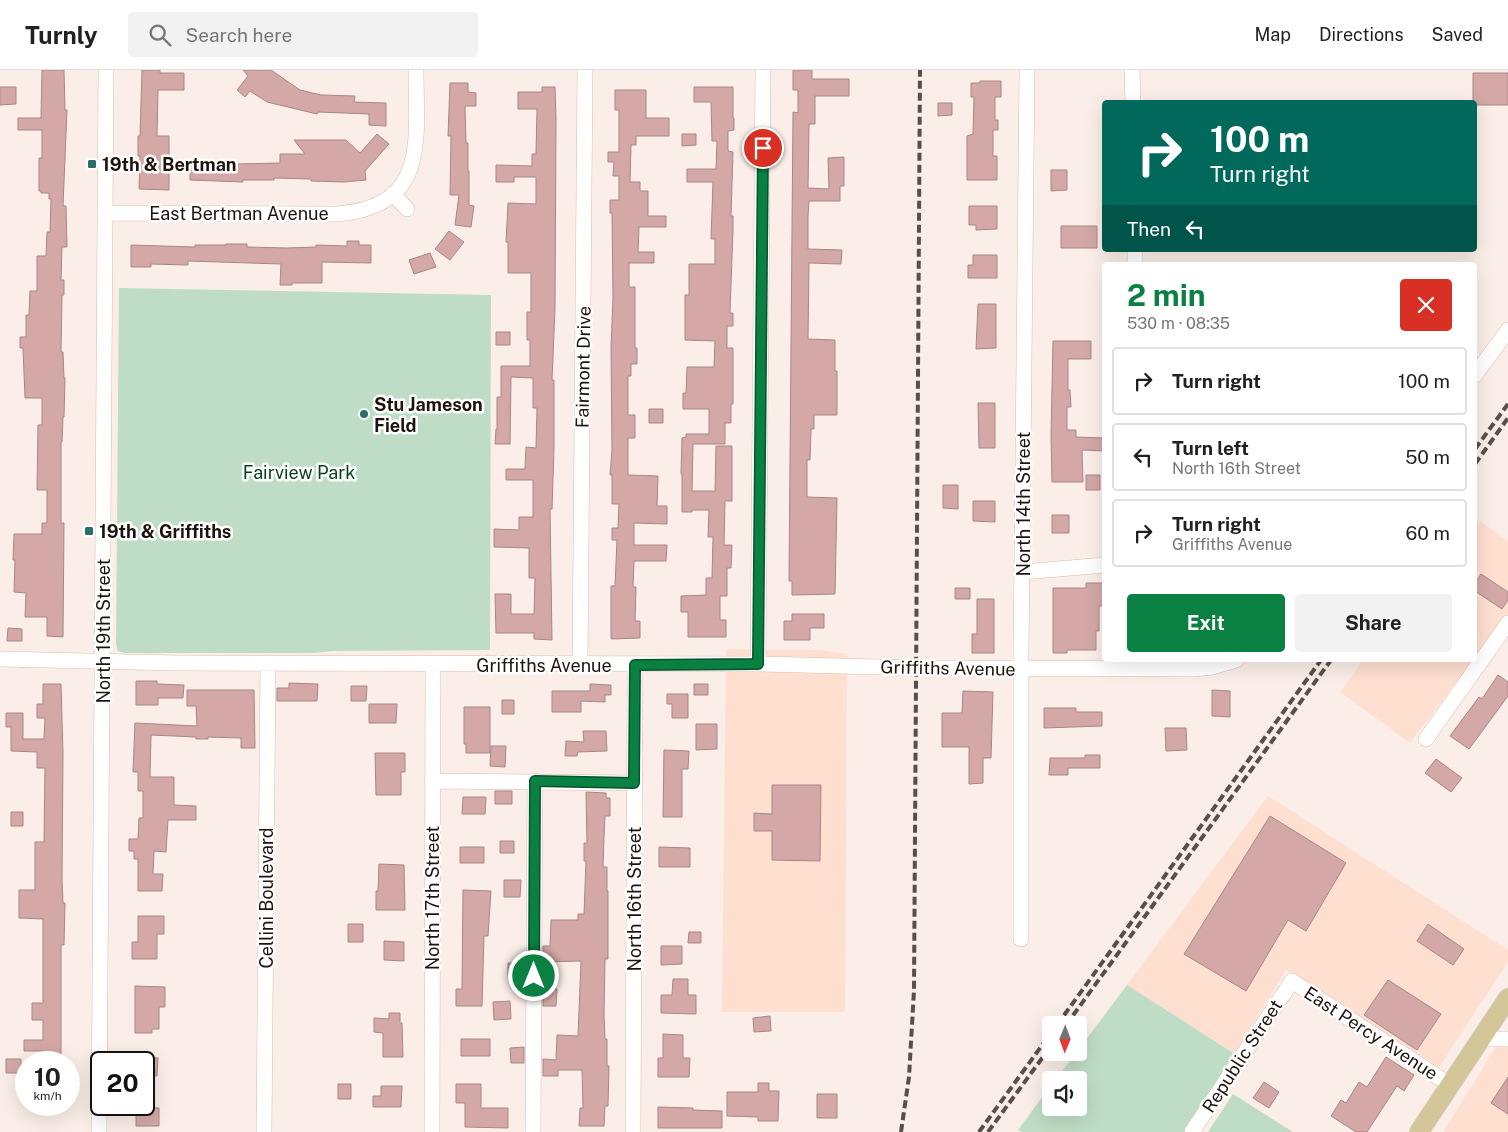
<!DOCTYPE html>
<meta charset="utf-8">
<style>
body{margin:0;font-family:"Public Sans",sans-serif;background:#f2f2f2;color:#202124;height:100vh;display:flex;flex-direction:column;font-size:19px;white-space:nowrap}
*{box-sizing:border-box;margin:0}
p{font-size:16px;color:#757577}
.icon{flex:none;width:28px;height:28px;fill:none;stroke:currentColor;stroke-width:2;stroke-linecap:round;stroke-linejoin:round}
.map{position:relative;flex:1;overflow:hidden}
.sheet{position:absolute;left:1102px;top:192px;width:375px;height:400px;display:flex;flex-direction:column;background:#fff;border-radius:5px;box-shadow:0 5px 20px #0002}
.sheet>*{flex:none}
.banner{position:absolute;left:1102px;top:30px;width:375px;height:152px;border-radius:5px;box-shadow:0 5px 20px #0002;background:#00695c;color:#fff;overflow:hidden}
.needle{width:32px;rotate:181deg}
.buttons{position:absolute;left:1042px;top:946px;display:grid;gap:10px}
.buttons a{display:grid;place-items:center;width:45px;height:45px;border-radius:5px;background:#fff;box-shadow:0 5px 20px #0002;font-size:25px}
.speed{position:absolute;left:15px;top:981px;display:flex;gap:10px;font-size:25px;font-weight:700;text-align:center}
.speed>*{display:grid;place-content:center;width:65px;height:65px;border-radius:50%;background:#fff;box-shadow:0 5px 20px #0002;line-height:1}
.speed small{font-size:12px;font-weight:400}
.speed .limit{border:2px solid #111;border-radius:8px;background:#fff;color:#111}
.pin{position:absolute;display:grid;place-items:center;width:42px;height:42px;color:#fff;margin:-21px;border:2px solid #fff;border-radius:50%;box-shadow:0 1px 5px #0007}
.me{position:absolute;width:55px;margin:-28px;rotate:0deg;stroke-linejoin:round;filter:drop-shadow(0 0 4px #0008)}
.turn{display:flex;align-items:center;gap:18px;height:105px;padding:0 25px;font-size:22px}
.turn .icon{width:65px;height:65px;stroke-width:2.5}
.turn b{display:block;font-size:35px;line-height:42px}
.then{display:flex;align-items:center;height:48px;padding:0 25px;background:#0003;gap:10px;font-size:19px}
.round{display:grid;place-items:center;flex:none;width:52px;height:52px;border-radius:5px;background:#f2f2f2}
.head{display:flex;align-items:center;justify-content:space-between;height:85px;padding:0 25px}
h1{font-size:30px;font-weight:700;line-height:38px;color:#0b8043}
.cta{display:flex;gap:10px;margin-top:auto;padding:10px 25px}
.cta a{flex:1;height:58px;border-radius:5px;background:#0b8043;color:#fff;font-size:20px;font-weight:700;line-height:58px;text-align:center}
.cta a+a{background:#f2f2f2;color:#202124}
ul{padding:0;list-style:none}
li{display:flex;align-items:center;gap:15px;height:68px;margin:0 10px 8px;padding:0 15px;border:2px solid #e0e0e0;border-radius:5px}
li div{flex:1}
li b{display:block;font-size:19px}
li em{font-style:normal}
header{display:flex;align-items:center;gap:30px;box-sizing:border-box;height:70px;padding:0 25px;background:#fff;border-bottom:1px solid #e0e0e0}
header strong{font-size:24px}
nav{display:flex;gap:28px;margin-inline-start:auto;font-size:18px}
.search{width:350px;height:45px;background:#f2f2f2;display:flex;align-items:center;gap:12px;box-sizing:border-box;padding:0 18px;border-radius:5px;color:#757577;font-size:19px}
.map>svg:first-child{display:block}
</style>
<header>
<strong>Turnly</strong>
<div class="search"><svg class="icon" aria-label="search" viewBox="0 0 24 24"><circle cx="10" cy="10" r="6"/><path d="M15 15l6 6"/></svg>Search here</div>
<nav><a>Map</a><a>Directions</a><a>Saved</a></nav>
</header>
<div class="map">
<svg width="1508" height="1062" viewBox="0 0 1508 1062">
<rect width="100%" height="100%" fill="#fbeee8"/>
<path fill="#fedfd0" d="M1475 448 1508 471V543L1475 587Z
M726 579 819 580 847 584 845 942H722Z
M1363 590H1473L1410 673 1340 622Z
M1268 726 1508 880V892L1439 997 1286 900 1235 984 1127 915Z
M1499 972 1508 973V1062H1443Z"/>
<path fill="#bfddc6" d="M119 218 491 225 490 580 332 581 315 583H125L118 581 116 574Z
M1127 915 1235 984 1185 1062H1022L1018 1060 1051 1015V1038H1079V1010H1055L1076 983 1079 982V979Z
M1233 1024 1293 1062H1208Z"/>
<path fill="#d3a8a6" stroke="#a78786" d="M42 0H64L65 40H67L63 136H66L67 177H62L61 210H64V225H62L61 282H63L64 308H65L64 347H63L62 372H61V453H64L63 567 47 566V547H25L26 523 14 522 15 490H13L14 464H42V453H47V420H37L38 355H42V328H25L23 278H20V267H26V245H29L30 221H37V186H46L47 162H50L51 129H49V123H41V121H39V88H42V60H18V48H41Z
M142 0H160V3H184V20H158L157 66H169V120L139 119 140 86H138V66H140Z
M243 0H271L300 20 321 25 355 26 354 32 386 33V56L369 55V44L318 42 317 44 267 32 250 21 245 27 237 20 248 6Z
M793 0H812V9H849V26H815V54H809L808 118 829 119 828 88 844 87V116H840V131H809L808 146V179L842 180 841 194 809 193 808 269 835 270V301H837V345H814V359H811L810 390H807V427L837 428 835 524 792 525V511H789L793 42 798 43V20H793Z
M1473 3H1508V35H1475V32H1473Z
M980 11H1001V27H995V50H998V60H993V86H997V110H967V66L973 64 974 27H971V13H980Z
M450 13H468V22L476 23V36H465L466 73H468V101H469V135L474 136 471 157 455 155 459 125H450L451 66H448Z
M0 17H16V34L0 35Z
M542 17H555L556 49 555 238 552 310H554V378L552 439H550L552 570 534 569V563H496L495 524H511V544H534L535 508H529V478L494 477V459L519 460V447H533V410H506V399H525L526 377 536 378 537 338H533V308L511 307 510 374H495L496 359H497V327H501V296H530V270H527V242H531V203H508V172H506L508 133 536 134V107H514V112H496V95L532 96V84H536L537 39H518V22H542Z
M694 17H733V48H734V60L728 61V81L733 82 731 146H733V159L730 243H733V256H727V278H733V334H731V353H725V374H693L692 421H715L716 376H732V431H725L724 475H732L731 498H727V526H720V550H726V567H688V542H681V526L706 525V508H712L713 467H708L709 440H692V442H682V404H681L682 368 686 367V364H709V339H683V323H686L687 297H714L715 271 685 270V225H689V194H715V169H711L713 112H687V99H716L717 71H712L711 32H694Z
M615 20H646V48H669V66H636V75H631L630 112H640V121H648V146H666V157H639L638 182H654V193H629V217H635V278H637V294H631V306H628V345H635V368H628V405L658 406 657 436H667V454L634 453V475H667L666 491H634L633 517H636L635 551H640V568L611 569V516H615L617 470H612V458H618L619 434H612V405H610L612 380 611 278 613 227 612 143H610V130H619V106H613L614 92H608V82H619V40H615Z
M938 33H952V45L938 46Z
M377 64 389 74 365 101 366 110 344 112 311 111V109L274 108V110H243V112L190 110V92L233 94 228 101 237 94 280 93V84H305L294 70H346L360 83Z
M682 64H696V75L682 76Z
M1051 100H1067V120L1051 121Z
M969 136H997V159L976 160V155H969Z
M1061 156H1097V178H1061Z
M449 161 464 172 450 190 435 179Z
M347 171H359V175H371V193L322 192V213H292V215H280L281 194 188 191V195L151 194V197H131V175L195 177V175H226V174H247V177L286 178 316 177V175L347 176Z
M430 183 436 197 414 204 409 190Z
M973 185H997V208H968V195H973Z
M978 234H996V278L976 279Z
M496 262H510V275H496Z
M1053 271H1091V289H1068V320H1070L1071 337H1067V360H1076V367L1105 368V381L1082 380 1083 412H1052L1051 365Z
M978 333H995V378H979Z
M649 339H663V353H649Z
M1086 405H1100V420H1086Z
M943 415H958V439L943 438Z
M973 431H995V452L973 451Z
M1052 445H1069V463H1052Z
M1481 504 1508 522V530L1502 539 1475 521V513Z
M1086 513H1105V536H1099V561H1096V580H1067V583H1053V518H1086Z
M955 518H970V529H955Z
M977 529H994V583H972V564H977Z
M792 544H824V558H810V570H784V551H792Z
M8 558 22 559V571H7Z
M1498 605 1508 612V626L1469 679 1450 666 1479 627 1482 629Z
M136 611H157V614L184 615 183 628H158V635H136Z
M289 613 318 614 317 631H277V618H289Z
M43 614H61L63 684 62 809 63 833H65L64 875H61V992H43V981H24V970H43V950H32V933H43V849L19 848V820H35V772H44L45 698H37V682L11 681V657H6V643H23V669H44L45 648H37V634H43Z
M590 614 611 615V625H605V632L581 631V642H552V621H590Z
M694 614H708V625H694Z
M351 616H367L366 631H351Z
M187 620H254L255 678H241V668L208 667V669H196V667L151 665 150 707H174V735L196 736V750H168L166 782 154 781 153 804H163L162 821H138V789H134V781H129V769H138L139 748H143V721H138V702H133L135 653 197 656 196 636H187Z
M1212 620 1230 621V647L1212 646Z
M963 621 993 622 991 688H983V713L969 714V677H942V643H962Z
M667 624H688V648H672V634H667Z
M502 630H514V644H502Z
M369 634H397L396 653H369Z
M464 637H490V683H466V674H464Z
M1044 638H1076V642H1102V656L1044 658Z
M696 654H717V679L696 680Z
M1165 658H1186L1187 680 1166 681Z
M583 661H606L607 681 578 682 577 686H565L566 671 584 672Z
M491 676H506L505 697 490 696Z
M664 680 689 681 688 699H682V747H663Z
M375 683H405V702H401V725H376Z
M1085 685H1100V698H1068V705H1049L1050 688H1085Z
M1436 689 1462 708 1451 722 1425 703Z
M772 715H821L820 791 772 790V761H754V743L772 744Z
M495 721H512V734H495Z
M586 722 606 723V728H610V746H605L604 767 603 797H607V821H608V889H605L604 944 605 969H607V996H609L608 1036H605L604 1056H579L580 1038H583L582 1000H558V1006H543V989L556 990 557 965 578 966 581 891 543 892V876H550L551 850H578V844H584L586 791H584V773H587Z
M463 727H486L485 744H462Z
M11 742H23V756H11Z
M1270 746 1346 793 1306 861 1288 850 1246 921 1184 884Z
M500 771H514V783H500Z
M460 777H484V793H460Z
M659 777 690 778V797H659Z
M379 794 404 795 405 840H376V821H378Z
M504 810H521L520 827H504Z
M463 820 491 821 488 866H484L482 936H456V919H462Z
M138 846H164V864H157V889H132V872H138Z
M348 854H363V872H348Z
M1428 854 1464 879 1453 895 1417 871Z
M689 862H701V873H688Z
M384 871 404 872V891L384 890Z
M661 876H682V894L661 895Z
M508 893H521V907L508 906Z
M673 909H688V925H696V944L661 943V925H672Z
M1388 910 1441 944 1417 980 1364 945Z
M135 916 165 917V937H159V959H152V963H135Z
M543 919H557L556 936H543Z
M510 931 511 949 494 950 493 932Z
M389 943H400V953H402L403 987H383V963L374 962V948L389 949Z
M770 946 771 961 754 962 753 948Z
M663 964 683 965V988H690L689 1007H658V988H663Z
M461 969H490V986H461Z
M524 977V993H511L510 978Z
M144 987 158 988 157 1006 144 1005Z
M1386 987 1414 1005 1404 1021 1397 1016 1367 1062H1356L1331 1046 1341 1030 1346 1033 1359 1012 1367 1017Z
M6 989H21V1003H6Z
M1508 1007V1044L1491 1033Z
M1264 1012 1279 1022 1269 1038 1253 1028Z
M758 1013H769V1021H779L778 1051H758V1047L727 1046V1022H758Z
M338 1014H351V1029H338Z
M456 1014H481V1038H508V1058L465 1057V1033H456Z
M381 1016H402L401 1037H373V1026H381Z
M817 1024H837V1048H817Z
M136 1037 159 1038V1056H136Z
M658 1037 693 1038V1040L722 1041V1058H658Z"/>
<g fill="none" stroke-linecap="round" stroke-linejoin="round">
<g stroke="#d9bcad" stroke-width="16">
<path id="minor" d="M1132 0 1133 32
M393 124 407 139
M105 143 337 144C429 137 416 71 416 0
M1135 180V195
M1475 305 1508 260
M1023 502 1105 495
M0 589 176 593 758 594 917 598 1194 599 1212 597 1236 590
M758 594 763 0
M580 595 585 0
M1426 669 1508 553
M432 711 634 713
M1021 869V582L1027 0
M1481 969H1508
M99 1062 106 0
M264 1062 268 594
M432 1062 433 594
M533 1062 535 711
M633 1062 635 595
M1192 1062 1292 911 1450 1015"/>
</g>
<g stroke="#d2d0cf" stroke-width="20">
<path id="major" d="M1419 1062 1508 928"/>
</g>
<use href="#minor" stroke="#fff" stroke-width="15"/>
<use href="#major" stroke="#d3c698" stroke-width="19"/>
<path stroke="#594e49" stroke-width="4" stroke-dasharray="8 4" stroke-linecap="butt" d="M1475 379 1508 334
M1475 394 1508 348
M1057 955 1321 590
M1066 955 1331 590
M901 1062 909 1007 914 920 920 0
M979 1062 1051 963
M988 1062 1051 976"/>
</g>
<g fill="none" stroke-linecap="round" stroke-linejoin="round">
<g stroke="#07532c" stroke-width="12">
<path id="route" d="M534 906 535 711 634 713 635 595 758 594 763 78"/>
</g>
<use href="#route" stroke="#0b8043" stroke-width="9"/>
</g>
<g fill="#276f67" stroke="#fefefe" stroke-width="2">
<rect x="87" y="89" width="10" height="10" rx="2.5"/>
<circle cx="364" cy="344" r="5"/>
<rect x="84" y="456" width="10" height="10" rx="2.5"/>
</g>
<g text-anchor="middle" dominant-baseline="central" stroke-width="5" stroke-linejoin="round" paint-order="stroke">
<g font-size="18" font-weight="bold" fill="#1d130e" stroke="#fefefe" text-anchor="start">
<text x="102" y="94">19th &amp; Bertman</text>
<text x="374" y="334">Stu Jameson<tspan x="374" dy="21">Field</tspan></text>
<text x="99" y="461">19th &amp; Griffiths</text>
</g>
<g font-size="18" fill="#1d130e" stroke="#fefefe">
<text x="239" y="143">East Bertman Avenue</text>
<text transform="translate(583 297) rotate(-89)">Fairmont Drive</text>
<text transform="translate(1023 434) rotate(-90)">North 14th Street</text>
<text transform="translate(103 561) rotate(-90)">North 19th Street</text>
<text x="544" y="595">Griffiths Avenue</text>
<text transform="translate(948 598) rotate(1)">Griffiths Avenue</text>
<text transform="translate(266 828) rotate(-90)">Cellini Boulevard</text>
<text transform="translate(432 828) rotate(-90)">North 17th Street</text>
<text transform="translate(634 829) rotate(-90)">North 16th Street</text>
<text transform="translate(1371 963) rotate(33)">East Percy Avenue</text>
<text transform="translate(1242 986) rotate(-57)">Republic Street</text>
</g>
<g font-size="18" fill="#053f1e" stroke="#fefefe">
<text x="299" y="402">Fairview Park</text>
</g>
</g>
</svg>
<div class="buttons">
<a><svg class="needle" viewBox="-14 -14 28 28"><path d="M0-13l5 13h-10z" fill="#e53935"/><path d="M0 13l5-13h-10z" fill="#757577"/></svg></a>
<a><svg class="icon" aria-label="sound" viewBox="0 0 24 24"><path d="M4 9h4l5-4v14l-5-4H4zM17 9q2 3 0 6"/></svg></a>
</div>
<div class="speed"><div>10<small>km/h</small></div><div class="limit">20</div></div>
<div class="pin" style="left:763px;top:78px;background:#d93025"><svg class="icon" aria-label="arrive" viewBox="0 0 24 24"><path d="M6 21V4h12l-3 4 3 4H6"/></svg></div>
<svg class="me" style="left:534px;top:906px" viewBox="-20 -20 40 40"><circle r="17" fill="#0b8043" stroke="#fff" stroke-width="3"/><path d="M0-11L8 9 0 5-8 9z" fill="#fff"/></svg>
<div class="banner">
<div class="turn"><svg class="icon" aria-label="right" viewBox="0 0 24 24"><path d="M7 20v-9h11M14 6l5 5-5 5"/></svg><div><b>100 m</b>Turn right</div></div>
<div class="then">Then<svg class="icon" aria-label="left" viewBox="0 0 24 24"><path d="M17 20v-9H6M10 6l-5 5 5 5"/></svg></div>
</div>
<section class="sheet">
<div class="head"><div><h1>2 min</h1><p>530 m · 08:35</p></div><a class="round" style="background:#d93025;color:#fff"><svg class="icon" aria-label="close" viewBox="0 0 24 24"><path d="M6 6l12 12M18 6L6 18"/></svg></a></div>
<ul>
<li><svg class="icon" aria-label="right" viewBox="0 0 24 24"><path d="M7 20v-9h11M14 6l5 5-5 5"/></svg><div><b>Turn right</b></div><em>100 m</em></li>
<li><svg class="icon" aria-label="left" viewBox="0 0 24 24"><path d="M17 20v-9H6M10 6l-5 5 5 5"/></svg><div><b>Turn left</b><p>North 16th Street</p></div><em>50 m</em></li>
<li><svg class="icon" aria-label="right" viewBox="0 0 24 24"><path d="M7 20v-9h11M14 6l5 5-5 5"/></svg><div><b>Turn right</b><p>Griffiths Avenue</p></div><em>60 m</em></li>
</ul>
<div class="cta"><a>Exit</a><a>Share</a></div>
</section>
</div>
